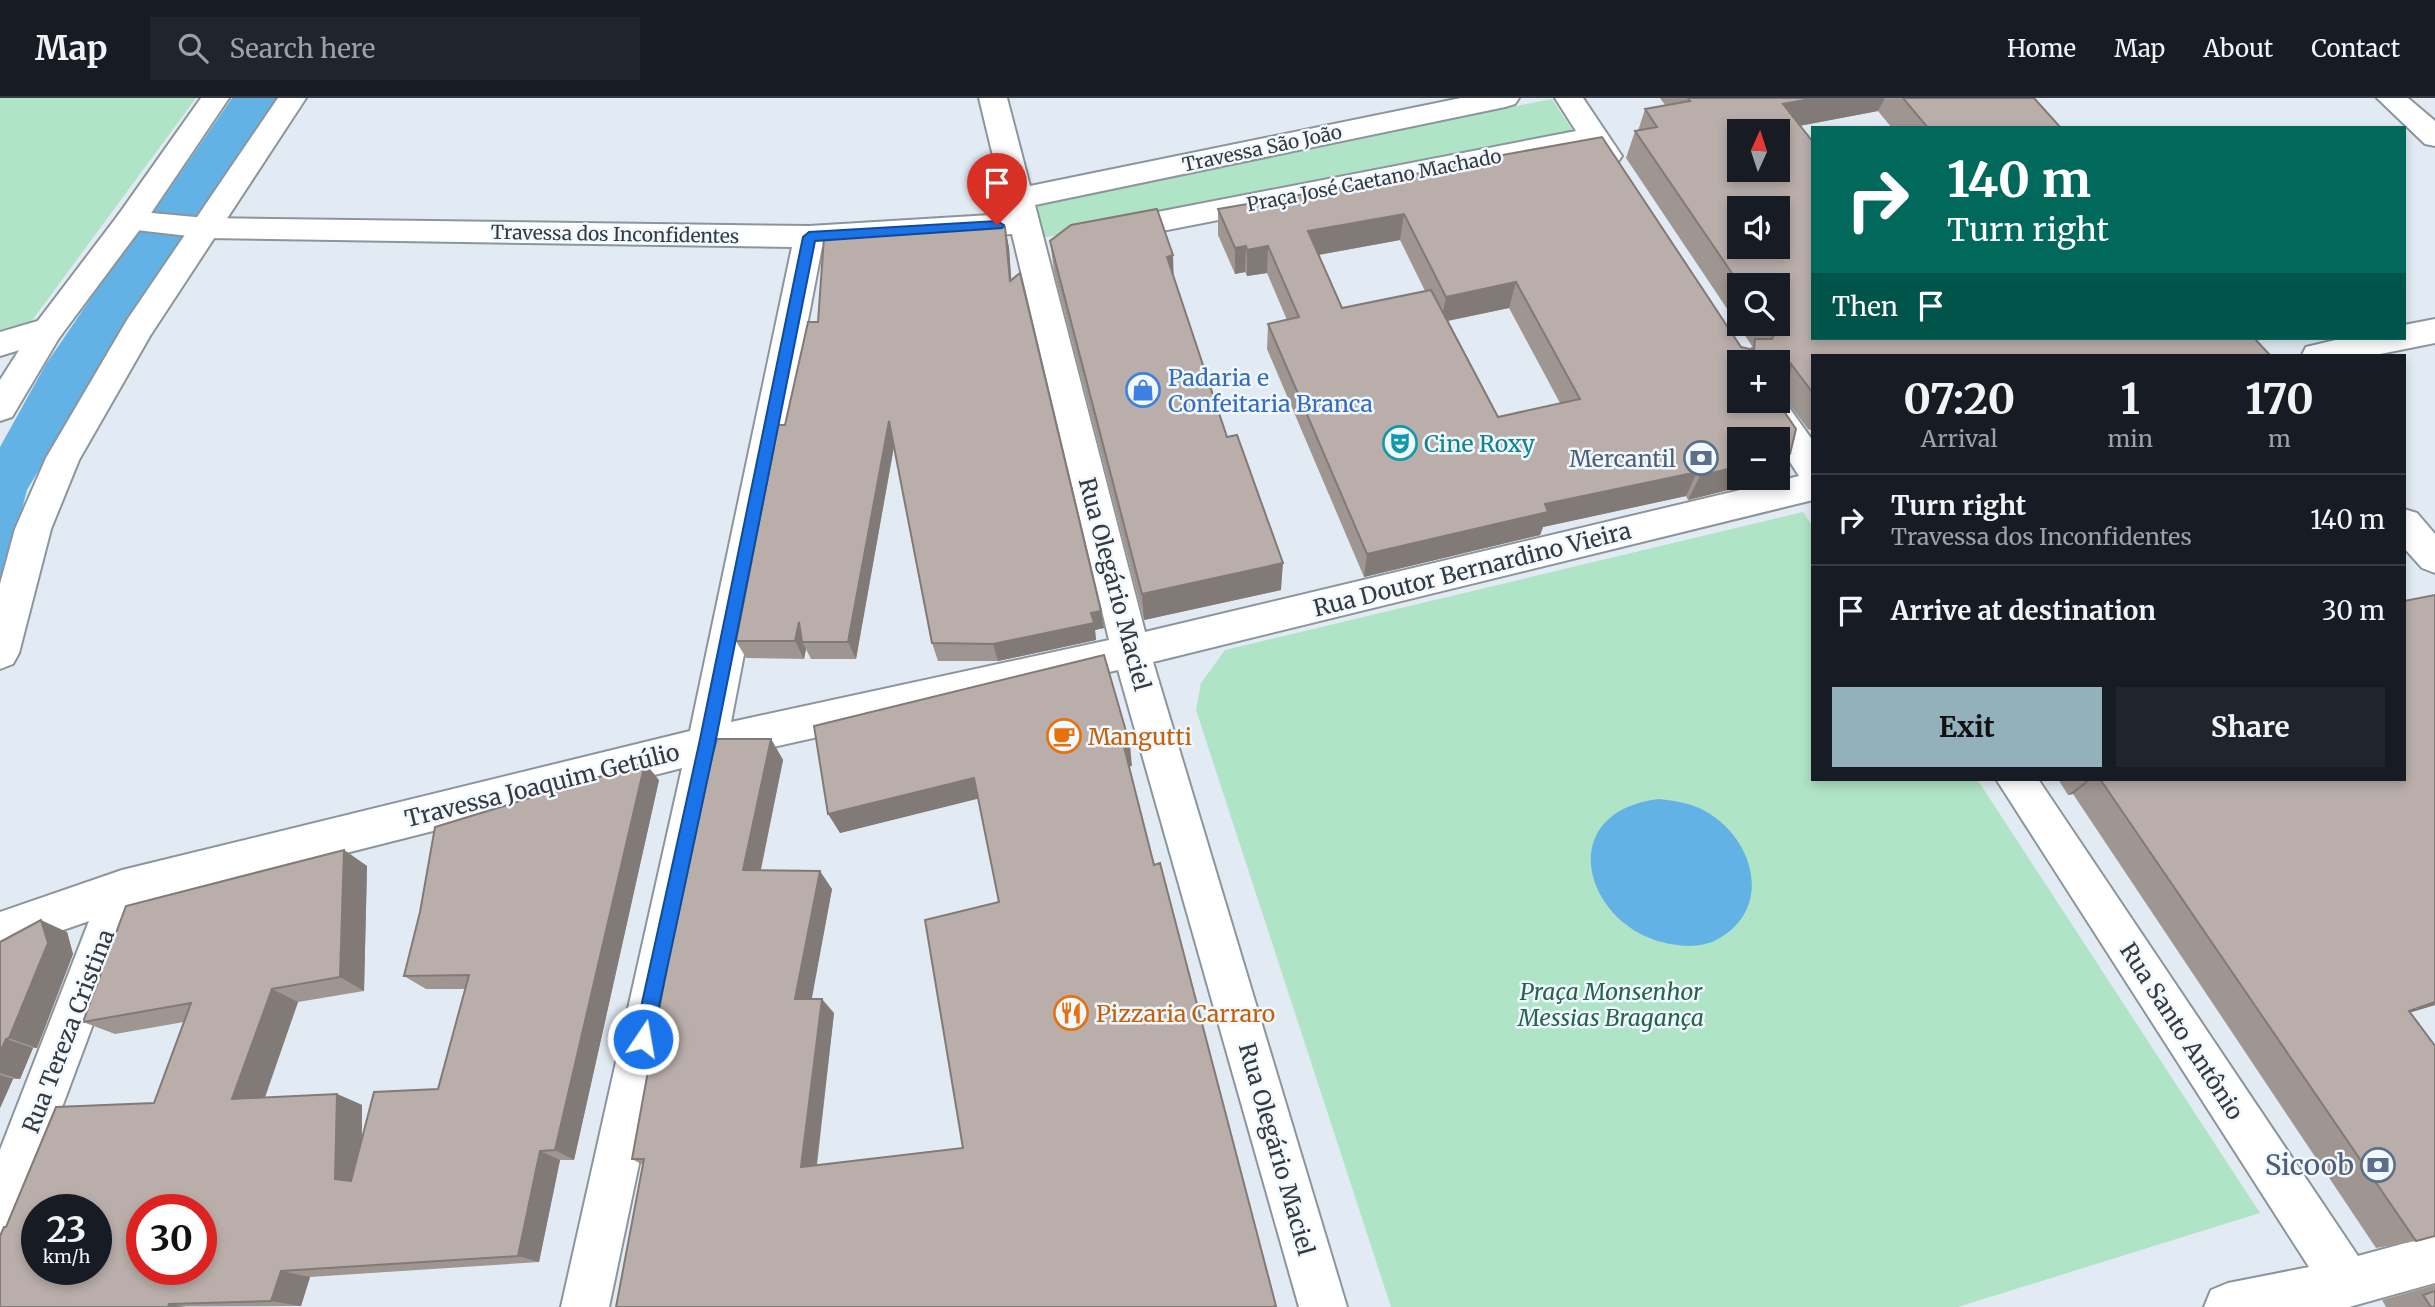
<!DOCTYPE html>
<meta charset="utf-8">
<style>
body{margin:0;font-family:Merriweather,serif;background:#20242c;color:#f1f3f6;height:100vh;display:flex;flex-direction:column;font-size:26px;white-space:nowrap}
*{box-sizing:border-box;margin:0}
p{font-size:23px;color:#9ea1a6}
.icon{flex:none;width:38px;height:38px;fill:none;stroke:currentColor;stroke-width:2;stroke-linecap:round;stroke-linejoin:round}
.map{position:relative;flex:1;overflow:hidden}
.sheet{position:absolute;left:1811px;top:256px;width:595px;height:427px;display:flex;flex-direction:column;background:#171b24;border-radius:0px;box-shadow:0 4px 10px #0003}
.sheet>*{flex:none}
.banner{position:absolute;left:1811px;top:28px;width:595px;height:214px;border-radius:0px;box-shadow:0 4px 10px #0003;background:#00695c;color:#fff;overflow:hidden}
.needle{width:46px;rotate:3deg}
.buttons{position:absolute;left:1727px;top:21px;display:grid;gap:14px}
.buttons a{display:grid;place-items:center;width:63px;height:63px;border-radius:0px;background:#171b24;box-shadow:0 4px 10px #0003;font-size:35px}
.speed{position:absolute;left:21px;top:1096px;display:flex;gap:14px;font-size:35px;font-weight:700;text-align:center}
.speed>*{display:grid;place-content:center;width:91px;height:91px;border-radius:50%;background:#171b24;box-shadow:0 4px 10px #0003;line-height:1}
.speed small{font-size:18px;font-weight:400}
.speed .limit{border:10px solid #d22;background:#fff;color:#111}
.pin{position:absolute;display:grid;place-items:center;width:60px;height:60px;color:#fff;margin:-72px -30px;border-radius:50% 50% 50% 0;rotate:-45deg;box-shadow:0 0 7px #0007}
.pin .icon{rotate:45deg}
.me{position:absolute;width:77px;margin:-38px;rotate:12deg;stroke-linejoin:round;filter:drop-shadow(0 0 5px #0008)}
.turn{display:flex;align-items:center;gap:24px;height:147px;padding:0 21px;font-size:32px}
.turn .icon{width:91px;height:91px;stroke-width:2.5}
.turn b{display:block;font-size:49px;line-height:60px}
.then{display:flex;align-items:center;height:66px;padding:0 21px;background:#0003;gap:14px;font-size:26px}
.eta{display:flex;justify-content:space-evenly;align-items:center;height:119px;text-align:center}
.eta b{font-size:42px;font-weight:700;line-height:49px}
.primary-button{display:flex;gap:14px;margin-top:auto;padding:14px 21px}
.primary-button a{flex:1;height:80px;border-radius:0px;background:#92b1bb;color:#111;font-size:28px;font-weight:700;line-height:80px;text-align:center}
.primary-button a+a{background:#20242c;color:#f1f3f6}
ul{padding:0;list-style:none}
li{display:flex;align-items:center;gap:21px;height:91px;padding:0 21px;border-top:2px solid #363941}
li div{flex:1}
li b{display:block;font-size:26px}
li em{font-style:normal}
header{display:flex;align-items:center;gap:42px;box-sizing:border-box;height:98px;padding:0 35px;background:#171b24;border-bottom:2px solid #363941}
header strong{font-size:33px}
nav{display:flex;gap:38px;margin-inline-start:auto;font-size:24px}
.search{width:490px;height:63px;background:#20242c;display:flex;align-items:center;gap:18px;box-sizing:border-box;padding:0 24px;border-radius:0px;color:#9ea1a6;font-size:26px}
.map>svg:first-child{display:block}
</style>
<header>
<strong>Map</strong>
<div class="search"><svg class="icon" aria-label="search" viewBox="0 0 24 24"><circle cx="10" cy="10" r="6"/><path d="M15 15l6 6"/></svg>Search here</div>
<nav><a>Home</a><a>Map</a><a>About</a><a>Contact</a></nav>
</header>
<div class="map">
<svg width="2435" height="1209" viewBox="0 0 2435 1209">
<rect width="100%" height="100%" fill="#e2ebf3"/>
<path fill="#b0e4c6" d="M0 0H196L31 224 0 232Z
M1552 1 1573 33 1042 140 1030 103Z
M1803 414 1813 429V681H1977L2260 1115 1958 1209H1391L1196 612 1201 585 1225 552Z"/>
<path fill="#63b2e5" d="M232 0H284L202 121 153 115Z
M139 130 190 135 115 243 27 392 0 494V349L46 266Z
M1659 701C1675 703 1691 705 1705 713 1754 740 1774 810 1718 841 1706 848 1690 849 1677 847 1586 837 1548 714 1659 701Z"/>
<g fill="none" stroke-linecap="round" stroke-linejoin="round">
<g stroke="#8c959c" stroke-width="4">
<path id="minor" d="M979 0H1007L1030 88 1461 0H1519L1515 6 1505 9 1035 107 1145 534 1799 378 1751 303H1778V294L1813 343V402L1153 564 1347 1209H1299L1118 572 724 660 609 1209H561L682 670 137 808 17 1130 0 1137V1052L89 823 0 854V814L122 772 690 633 792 149 206 140 119 130 115 123 119 116 130 113 206 120 809 128 1007 116ZM1012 136 1109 542 731 624 822 149Z
M1555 0H1583L1622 58 1617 65 1607 68 1597 65 1587 50 1111 143 1100 140 1096 133 1100 126 1111 123 1576 33Z
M2377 0H2408L2435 23V48L2425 46Z
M48 220 59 224 64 232 59 240 0 258V234Z
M2435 221V245L2375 257H2302L2306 249 2344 240H2404V227Z
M2404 411 2417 415 2435 436V475L2422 470 2404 450Z
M1996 681H2038L2358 1158 2435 1137V1185L2349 1209H2204L2211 1192 2228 1185 2309 1169Z"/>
</g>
<g stroke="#8c959c" stroke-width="4">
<path id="major" d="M201 0H229L141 130 59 240 12 319 0 323V282L37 224 119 116Z
M278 0H306L150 238 79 362 51 431 19 555 13 566 0 571V486L15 431 46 360 127 222Z"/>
</g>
<use href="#minor" fill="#fff" fill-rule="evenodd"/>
<use href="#major" fill="#fff" fill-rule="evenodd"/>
</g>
<path fill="#9f9691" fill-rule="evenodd" d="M1660 0H2034L2061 30H1892L1878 13 1800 28 1813 257V333L1808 331 1779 293 1778 295V264H1740L1790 356 1778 377V341L1776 380 1688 402 1686 398 1543 429 1540 437 1364 479 1267 251 1268 226 1287 222 1267 175 1247 178 1245 174 1235 176 1218 137V111L1374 84 1464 66V64L1741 249 1750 251 1752 248 1626 60 1635 33H1638L1645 11 1665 7ZM1400 142 1425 193 1342 210 1319 157ZM1740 187 1778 226H1740ZM1509 210 1560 305 1498 319 1448 223Z
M1005 129 1009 150 1011 182 1104 530 1095 532 1096 542 998 563H938L932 545 894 349 856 561H811L806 551 804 561 746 560 736 543 785 327 818 224Z
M1050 143 1174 179 1227 339 1281 492 1144 522 1054 173Z
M814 628 1132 668H1129L1154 767 1276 1209H616L643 1067 632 1061 771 641 783 662 761 772 832 791 811 901 834 915 817 1068 963 1050 999 804 978 700 840 735Z
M2058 681H2404L2435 907 2411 914 2416 1143 2376 1150 2073 696 2068 697Z
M659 682 574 1062H560L539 1164 310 1179 301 1208 0 1209 6 1129 154 1005 184 924 115 936 83 924 344 752 367 768 364 893 298 904 265 1000 337 996 362 1007V1041L438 991 466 891H426L404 878Z
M67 834 73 856 37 950H33L20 981H13L0 1010V844Z
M2435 1187V1209H2386L2382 1202Z"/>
<path fill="#827a76" d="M1816 0H1885L1878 13 1772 33 1783 6Z
M1404 116 1400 142 1306 159 1308 133Z
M1005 129 1009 150 1013 204 1010 183Z
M1246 148 1245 174 1235 176V150Z
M1268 148 1267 175 1247 178V152Z
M1173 157 1174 188 1167 159Z
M1516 184 1509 210 1441 224 1446 199Z
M889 323 895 342 856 561 848 544Z
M1790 356 1778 377V359Z
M1740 368V380H1776L1688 402 1700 378Z
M1697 374 1686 398 1543 429 1540 437 1364 479 1367 456 1545 406Z
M1283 465 1281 492 1144 522 1142 496Z
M1101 513 1104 530 1095 532 1096 542 998 563 993 546 1091 515Z
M799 524 802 544 806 551 804 561 795 543Z
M771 641 783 662 757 789 743 772Z
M1130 647 1132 668 1127 669 1124 649Z
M645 665 659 682 574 1062 555 1052Z
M974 680 981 700 840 735 828 716Z
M2089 681H2092L2073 696 2068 697Z
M344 752 367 768 364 893 340 879Z
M820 773 832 791 809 916 795 901Z
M41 822 67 834 73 856 37 950 9 940Z
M272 891 298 904 260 1012 232 1001Z
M822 901 834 915 815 1079 801 1069Z
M2435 904V907L2373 926 2409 913Z
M6 941 33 950 20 981 0 975V954Z
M0 977 13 981 0 1010Z
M337 996 362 1007 361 1089 335 1081Z
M540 1053 560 1062 539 1164 518 1158Z
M281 1173 310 1179 301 1208 271 1203Z
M169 1206 186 1209H168Z"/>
<path fill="#b9aea9" stroke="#827a76" stroke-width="2" fill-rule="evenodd" d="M1688 0H1816L1783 6 1813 44V240H2254L2270 257H1813V295L1791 266 1789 275 1778 276V264H1740V303H1777L1796 331 1790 356 1778 359V341H1740V368L1700 378 1697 374 1545 406 1548 414 1367 456 1268 226 1299 219 1268 148 1247 152 1246 148 1235 150 1218 111 1374 84 1466 66 1464 64 1602 39 1741 249 1754 252 1755 241H1772L1774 237 1766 226H1778V187H1740L1635 33 1657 29 1645 11 1690 3ZM1740 33H1778V72H1740ZM1740 110H1778V149H1740ZM1404 116 1446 199 1516 184 1580 301 1498 319 1431 192 1342 210 1308 133Z
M1903 0H2034L2061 30H1928Z
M1157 111 1173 157 1167 159 1227 339 1237 337 1283 465 1142 496 1050 143 1071 127Z
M1005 129 1010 183 1020 175 1101 513 1091 515 1094 525 993 546 932 545 889 323 848 544H802L799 524 795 543H736L778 327H785L808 224H818L824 139Z
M2435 497V904L2409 913 2435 948V1138L2416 1143 2100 681H2404V503Z
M1104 557 1130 647 1124 649 1154 767 1160 765 1276 1208 1272 1209H616L644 1061H632L693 726 717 641H771L743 772 820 773 795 901H822L801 1069 963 1050 925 822 999 804 974 680 828 716 814 628Z
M645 665 555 1052 540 1053 518 1158 281 1173 271 1203 169 1206 168 1209H0V1138L4 1129H6L56 1009 154 1005 191 905 83 924 126 808 344 752 340 879 272 891 232 1001 337 996 335 1081 351 1083 374 994 438 991 469 877 404 878 420 814 435 729ZM37 1111H96V1171H37ZM142 1111H201V1171H142Z
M41 822 48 845 9 940 6 941 0 954V844Z
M2435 1193V1209H2431L2423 1197Z"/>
<path fill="#1a73e8" stroke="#114b97" stroke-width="2" d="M997 123 1004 127 1002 130 815 143 715 646 652 941 650 947 643 950 637 947 634 941 699 646 803 139 809 134Z"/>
<defs>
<g id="shop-ring" transform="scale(1.75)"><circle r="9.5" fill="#f1f8ff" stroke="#3f7fe0" stroke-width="1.5"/><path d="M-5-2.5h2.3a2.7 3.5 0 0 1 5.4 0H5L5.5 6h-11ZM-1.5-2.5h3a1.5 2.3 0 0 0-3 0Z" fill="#3f7fe0"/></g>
<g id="theatre-ring" transform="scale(1.75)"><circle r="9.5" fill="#f1f8ff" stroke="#0f9aa8" stroke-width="1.5"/><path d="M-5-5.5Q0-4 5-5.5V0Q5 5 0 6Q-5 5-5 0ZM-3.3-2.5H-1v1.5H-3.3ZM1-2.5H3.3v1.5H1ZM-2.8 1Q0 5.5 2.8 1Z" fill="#0f9aa8"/></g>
<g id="bank-ring" transform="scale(1.75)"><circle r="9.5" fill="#f1f8ff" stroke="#5c6f8a" stroke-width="1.5"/><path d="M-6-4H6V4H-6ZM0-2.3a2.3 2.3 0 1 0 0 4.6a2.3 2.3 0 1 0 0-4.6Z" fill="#5c6f8a"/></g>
<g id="cafe-ring" transform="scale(1.75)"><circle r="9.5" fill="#f1f8ff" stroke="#e8710a" stroke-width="1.5"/><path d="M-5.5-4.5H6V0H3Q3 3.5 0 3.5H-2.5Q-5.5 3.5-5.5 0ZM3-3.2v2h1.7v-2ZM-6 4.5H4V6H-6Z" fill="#e8710a"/></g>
<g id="restaurant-ring" transform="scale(1.75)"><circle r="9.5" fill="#f1f8ff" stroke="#e8710a" stroke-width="1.5"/><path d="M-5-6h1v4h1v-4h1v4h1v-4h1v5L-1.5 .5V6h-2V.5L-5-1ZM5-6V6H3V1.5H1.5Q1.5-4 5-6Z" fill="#e8710a"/></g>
</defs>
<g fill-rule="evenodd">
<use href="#shop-ring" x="1143" y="292"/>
<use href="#theatre-ring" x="1400" y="345"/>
<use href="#bank-ring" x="1701" y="360"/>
<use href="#cafe-ring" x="1064" y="638"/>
<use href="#restaurant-ring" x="1071" y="915"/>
<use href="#bank-ring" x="2378" y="1067"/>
</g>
<g text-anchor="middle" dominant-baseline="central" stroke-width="5" stroke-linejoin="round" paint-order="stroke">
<g font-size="19" fill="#363a3d" stroke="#f1f8ff">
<text transform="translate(1262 50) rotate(-12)">Travessa São João</text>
<text transform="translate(1374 82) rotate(-11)">Praça José Caetano Machado</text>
<text transform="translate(615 136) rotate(1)">Travessa dos Inconfidentes</text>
</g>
<g font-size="23" fill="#366cbe" stroke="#f1f8ff" text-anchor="start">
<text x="1168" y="279">Padaria e<tspan x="1168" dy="26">Confeitaria Branca</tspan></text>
</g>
<g font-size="23" fill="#0d838f" stroke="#f1f8ff" text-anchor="start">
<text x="1424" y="345">Cine Roxy</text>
</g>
<g font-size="23" fill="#4e5e75" stroke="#f1f8ff" text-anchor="end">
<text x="1676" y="360">Mercantil</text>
</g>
<g font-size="23" fill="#363a3d" stroke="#f1f8ff">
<text transform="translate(1472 471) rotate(-14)">Rua Doutor Bernardino Vieira</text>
<text transform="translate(1115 486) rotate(75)">Rua Olegário Maciel</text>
<text transform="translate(542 687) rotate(-14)">Travessa Joaquim Getúlio</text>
<text transform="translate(68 933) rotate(-69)">Rua Tereza Cristina</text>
<text transform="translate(2182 933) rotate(57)">Rua Santo Antônio</text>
<text transform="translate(1277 1051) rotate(74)">Rua Olegário Maciel</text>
</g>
<g font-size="23" fill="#c56008" stroke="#f1f8ff" text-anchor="start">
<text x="1088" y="638">Mangutti</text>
<text x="1096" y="915">Pizzaria Carraro</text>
</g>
<g font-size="23" font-style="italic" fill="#256547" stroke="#f1f8ff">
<text x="1611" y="893">Praça Monsenhor<tspan x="1611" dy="26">Messias Bragança</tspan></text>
</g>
<g font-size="28" fill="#4e5e75" stroke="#f1f8ff" text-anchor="end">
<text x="2354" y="1067">Sicoob</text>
</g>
</g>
</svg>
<div class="buttons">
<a><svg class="needle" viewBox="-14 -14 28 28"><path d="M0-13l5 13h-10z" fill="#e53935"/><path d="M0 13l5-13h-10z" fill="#9ea1a6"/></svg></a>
<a><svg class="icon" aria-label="sound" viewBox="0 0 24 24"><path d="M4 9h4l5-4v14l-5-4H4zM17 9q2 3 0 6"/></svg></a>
<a><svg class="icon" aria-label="search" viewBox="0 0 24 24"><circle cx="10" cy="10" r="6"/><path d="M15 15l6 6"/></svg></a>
<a>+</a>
<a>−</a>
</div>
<div class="speed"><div>23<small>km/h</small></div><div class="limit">30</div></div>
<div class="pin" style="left:997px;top:127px;background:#d93025"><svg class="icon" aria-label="arrive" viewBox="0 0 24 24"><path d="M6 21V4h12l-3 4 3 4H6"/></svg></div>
<svg class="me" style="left:643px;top:941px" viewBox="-20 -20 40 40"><circle r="17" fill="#1a73e8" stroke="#fff" stroke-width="3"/><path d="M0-11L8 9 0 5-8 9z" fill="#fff"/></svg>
<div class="banner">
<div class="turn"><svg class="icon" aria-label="right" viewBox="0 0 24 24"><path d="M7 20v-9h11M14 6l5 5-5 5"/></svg><div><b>140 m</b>Turn right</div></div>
<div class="then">Then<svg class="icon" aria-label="arrive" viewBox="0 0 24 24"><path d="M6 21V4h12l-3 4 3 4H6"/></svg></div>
</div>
<section class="sheet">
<div class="eta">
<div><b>07:20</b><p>Arrival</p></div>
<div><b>1</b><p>min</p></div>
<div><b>170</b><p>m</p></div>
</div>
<ul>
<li><svg class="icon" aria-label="right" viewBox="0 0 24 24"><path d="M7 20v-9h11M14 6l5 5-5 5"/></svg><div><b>Turn right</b><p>Travessa dos Inconfidentes</p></div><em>140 m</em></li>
<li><svg class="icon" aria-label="arrive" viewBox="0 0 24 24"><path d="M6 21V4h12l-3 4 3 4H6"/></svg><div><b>Arrive at destination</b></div><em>30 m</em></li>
</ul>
<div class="primary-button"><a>Exit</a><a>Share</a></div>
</section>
</div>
